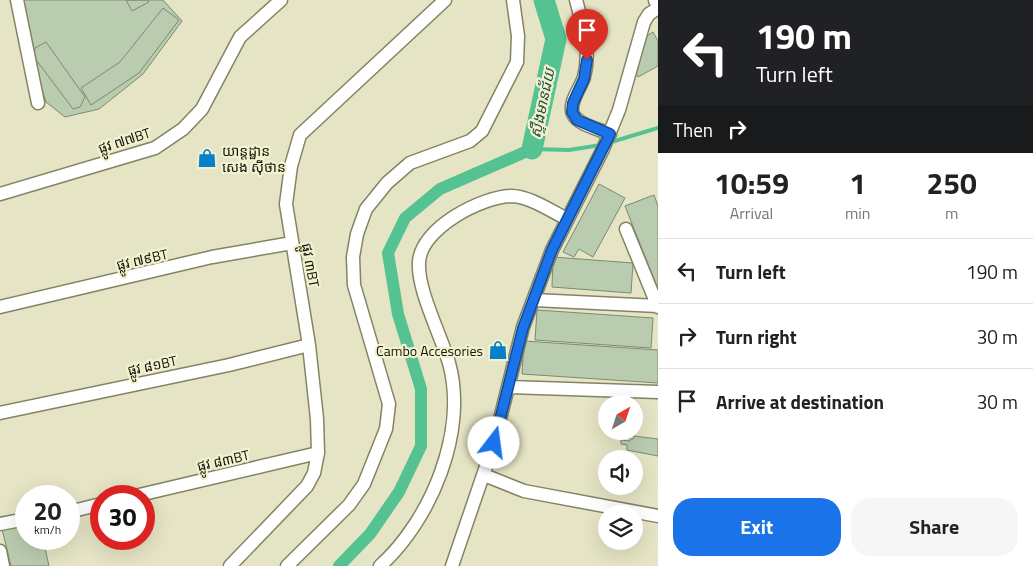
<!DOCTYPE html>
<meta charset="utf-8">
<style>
body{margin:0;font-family:"Titillium Web","Noto Sans Khmer",sans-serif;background:#f6f6f6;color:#222;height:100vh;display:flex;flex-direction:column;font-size:19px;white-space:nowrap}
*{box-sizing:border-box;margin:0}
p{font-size:16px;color:#767676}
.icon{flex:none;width:28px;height:28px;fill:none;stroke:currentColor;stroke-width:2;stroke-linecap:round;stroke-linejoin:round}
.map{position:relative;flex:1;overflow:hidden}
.side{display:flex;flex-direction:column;background:#fff;width:375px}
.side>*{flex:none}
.top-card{background:#202124;color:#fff;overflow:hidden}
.needle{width:32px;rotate:39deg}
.fabs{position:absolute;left:598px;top:395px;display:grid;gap:10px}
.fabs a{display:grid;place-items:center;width:45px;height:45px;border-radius:50%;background:#fff;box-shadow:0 5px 20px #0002;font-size:25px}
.speed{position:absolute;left:15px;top:485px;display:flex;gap:10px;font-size:25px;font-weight:700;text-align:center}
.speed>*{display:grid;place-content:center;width:65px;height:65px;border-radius:50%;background:#fff;box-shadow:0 5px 20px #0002;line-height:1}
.speed small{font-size:12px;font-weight:400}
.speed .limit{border:8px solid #d22;background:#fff;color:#111}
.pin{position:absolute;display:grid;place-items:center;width:42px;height:42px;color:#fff;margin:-51px -21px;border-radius:50% 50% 50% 0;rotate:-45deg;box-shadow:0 0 5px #0007}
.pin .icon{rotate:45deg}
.me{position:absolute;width:55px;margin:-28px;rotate:15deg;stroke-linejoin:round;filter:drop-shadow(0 0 4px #0008)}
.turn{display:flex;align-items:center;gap:18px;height:105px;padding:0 15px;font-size:22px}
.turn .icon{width:65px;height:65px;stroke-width:2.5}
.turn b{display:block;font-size:35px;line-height:42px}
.then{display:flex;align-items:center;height:48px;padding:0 15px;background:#0003;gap:10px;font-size:19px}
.eta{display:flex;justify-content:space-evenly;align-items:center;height:85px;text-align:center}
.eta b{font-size:30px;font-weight:700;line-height:35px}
.button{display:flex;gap:10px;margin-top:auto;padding:10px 15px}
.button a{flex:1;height:58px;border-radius:20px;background:#1a73e8;color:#fff;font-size:20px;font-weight:700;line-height:58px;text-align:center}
.button a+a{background:#f6f6f6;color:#222}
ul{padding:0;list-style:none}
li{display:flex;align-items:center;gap:15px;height:65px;padding:0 15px;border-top:1px solid #e0e0e0}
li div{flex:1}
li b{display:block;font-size:19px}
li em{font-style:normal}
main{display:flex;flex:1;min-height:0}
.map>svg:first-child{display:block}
</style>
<main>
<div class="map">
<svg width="658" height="566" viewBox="0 0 658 566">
<rect width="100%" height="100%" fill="#e5e4c4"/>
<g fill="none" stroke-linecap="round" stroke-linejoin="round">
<path stroke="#55c291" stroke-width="4" d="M608 143 658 128
M532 149 569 150 601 145"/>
<path stroke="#55c291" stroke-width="12" d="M339 566 370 534 399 492 421 446V389L398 314 388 253 405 218 440 189 532 149"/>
<path stroke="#55c291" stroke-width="21" d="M532 149 556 39 544 0"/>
</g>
<path fill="#baccb0" stroke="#7a8b71" d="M19 0H163L182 21 143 74 99 109 65 117 46 102 31 55Z
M126 0H148L149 2 132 11Z
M163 8 179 20 139 73 91 105 81 88 120 62Z
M653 32 658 41V66L638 77 635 71 647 36Z
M46 42 85 97 80 107 73 109 34 57 35 48Z
M599 184 625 198 593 257 579 249 574 257 563 252Z
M654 195 658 206V289L625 206Z
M553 257 633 263 631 293 552 287Z
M537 310 653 318 651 348 535 340Z
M524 341 658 350V383L522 374Z
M634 436 658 439V456L627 450V445L621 444V440L630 441V439H633Z
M26 523V539H43L49 566H11L2 529Z"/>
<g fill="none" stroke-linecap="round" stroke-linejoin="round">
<g stroke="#848365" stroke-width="15">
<path id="minor" d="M17 0 38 103
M576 0C583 26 591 51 584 77 581 88 568 102 573 114 578 125 599 129 610 134
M0 194 155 148 183 129 202 109 240 37 281 0
M626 229 658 307
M534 300 658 306
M0 307 212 257 292 243
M509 387 658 392
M0 413 229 365 309 345
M484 475 524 491 658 516
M135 496 318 453
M69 512 101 504
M0 524 26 519
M0 551 3 566
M230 566 307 486 314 473 318 453 317 419 309 345 286 204 291 166 300 135 445 0
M287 566 349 505 364 484 386 429 389 404 354 285 353 257 357 234 366 209 387 183 410 163 470 141 482 131 517 62 518 36 513 0
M380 566C431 520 468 431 449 363 441 335 417 290 419 262 421 228 481 197 511 196 529 196 551 211 567 219
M452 566 494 443 523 327 552 250 603 149 619 110 644 22 649 14 658 8"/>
</g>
<g stroke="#848365" stroke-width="19">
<path id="major" d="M657 0 658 2"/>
</g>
<use href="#minor" stroke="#fff" stroke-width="12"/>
<use href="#major" stroke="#fff" stroke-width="16"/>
</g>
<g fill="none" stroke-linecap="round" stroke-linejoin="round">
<g stroke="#114b97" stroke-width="12">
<path id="route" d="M494 443 523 328 552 250 610 134 577 120 572 112 573 103 584 79 587 60"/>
</g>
<use href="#route" stroke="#1a73e8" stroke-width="9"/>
</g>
<defs>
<g id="shop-bare" transform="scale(1.5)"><path d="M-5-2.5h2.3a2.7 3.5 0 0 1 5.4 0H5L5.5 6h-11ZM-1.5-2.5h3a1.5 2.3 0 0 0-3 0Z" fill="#0681c9" stroke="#f2f2d1" stroke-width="2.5" paint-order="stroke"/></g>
</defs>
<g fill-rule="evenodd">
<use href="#shop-bare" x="207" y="158"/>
<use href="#shop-bare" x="498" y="350"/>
</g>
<g text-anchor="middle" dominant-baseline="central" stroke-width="4.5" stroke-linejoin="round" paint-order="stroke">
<g font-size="14" fill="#16160a" stroke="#f2f2d1">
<text transform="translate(124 140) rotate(-18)">ផ្លូវ ៧៧BT</text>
<text transform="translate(142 259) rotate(-13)">ផ្លូវ ៧៩BT</text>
<text transform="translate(311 265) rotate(80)">ផ្លូវ ៣BT</text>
<text transform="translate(152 365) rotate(-12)">ផ្លូវ ៨១BT</text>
<text transform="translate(223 460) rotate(-13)">ផ្លូវ ៨៣BT</text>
</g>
<g font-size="14" fill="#16160a" stroke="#f2f2d1" text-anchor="start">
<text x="222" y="150">យាន្ដដ្ឋាន<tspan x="222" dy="16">សេង ស៊ីថាន</tspan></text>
<text x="483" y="350" text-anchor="end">Cambo Accesories</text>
</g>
<g font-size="15" font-style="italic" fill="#24513c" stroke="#f2f2d1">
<text transform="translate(542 103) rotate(-78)">ស្ទឹងមានជ័យ</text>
</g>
</g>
</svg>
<div class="fabs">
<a><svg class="needle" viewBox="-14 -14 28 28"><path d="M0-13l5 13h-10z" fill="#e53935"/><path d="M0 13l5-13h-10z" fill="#767676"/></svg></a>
<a><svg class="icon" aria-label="sound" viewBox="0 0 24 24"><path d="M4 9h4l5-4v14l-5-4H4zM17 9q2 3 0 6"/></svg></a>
<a><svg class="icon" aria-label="layers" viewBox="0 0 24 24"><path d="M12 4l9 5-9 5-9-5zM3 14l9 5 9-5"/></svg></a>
</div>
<div class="speed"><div>20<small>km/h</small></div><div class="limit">30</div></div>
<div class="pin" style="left:587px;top:60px;background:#d93025"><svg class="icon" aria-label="arrive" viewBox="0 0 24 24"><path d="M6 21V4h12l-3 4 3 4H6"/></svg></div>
<svg class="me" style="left:494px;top:443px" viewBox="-20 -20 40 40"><circle r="19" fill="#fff"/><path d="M0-13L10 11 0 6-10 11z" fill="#1a73e8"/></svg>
</div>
<section class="side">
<div class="top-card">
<div class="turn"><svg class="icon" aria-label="left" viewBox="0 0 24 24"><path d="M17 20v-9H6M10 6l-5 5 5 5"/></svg><div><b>190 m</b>Turn left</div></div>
<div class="then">Then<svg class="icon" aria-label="right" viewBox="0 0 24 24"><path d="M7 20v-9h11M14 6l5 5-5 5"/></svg></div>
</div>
<div class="eta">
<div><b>10:59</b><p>Arrival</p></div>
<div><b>1</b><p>min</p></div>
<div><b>250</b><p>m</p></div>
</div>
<ul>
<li><svg class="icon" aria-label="left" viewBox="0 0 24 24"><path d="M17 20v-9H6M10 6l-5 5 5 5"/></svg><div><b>Turn left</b></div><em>190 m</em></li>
<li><svg class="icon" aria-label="right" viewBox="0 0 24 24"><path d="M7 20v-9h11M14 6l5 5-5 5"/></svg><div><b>Turn right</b></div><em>30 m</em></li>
<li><svg class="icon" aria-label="arrive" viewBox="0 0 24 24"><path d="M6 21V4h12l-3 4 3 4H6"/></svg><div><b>Arrive at destination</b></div><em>30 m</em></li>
</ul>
<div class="button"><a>Exit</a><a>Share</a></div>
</section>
</main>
